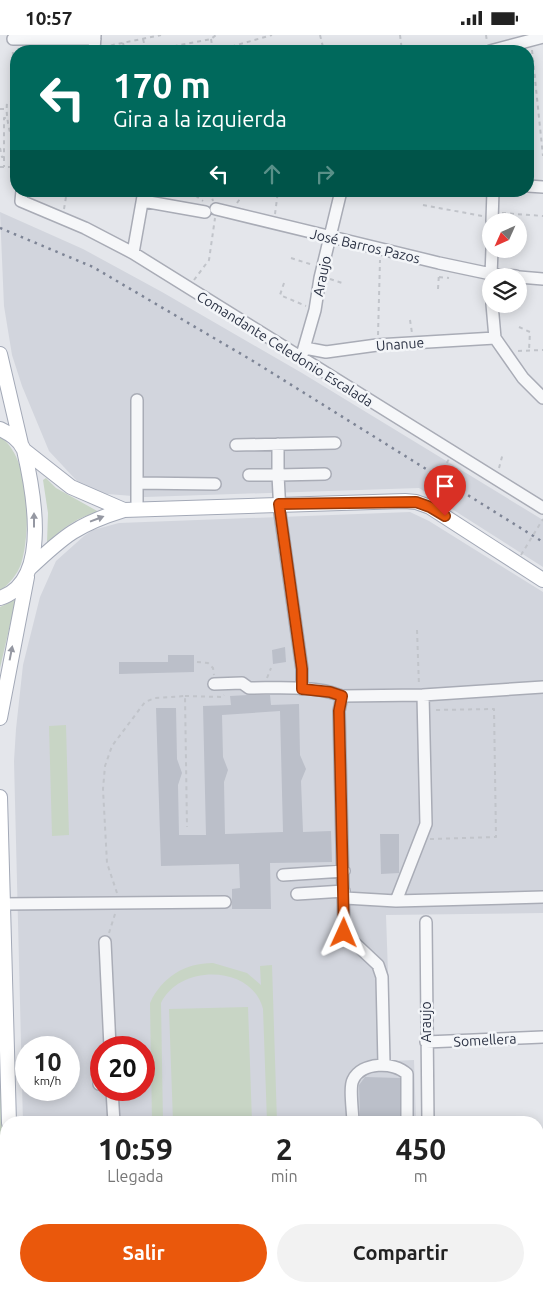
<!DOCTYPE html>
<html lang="es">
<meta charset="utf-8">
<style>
body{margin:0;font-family:Ubuntu,sans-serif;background:#f2f2f2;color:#222;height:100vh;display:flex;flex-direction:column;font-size:19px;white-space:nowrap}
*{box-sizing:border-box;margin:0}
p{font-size:16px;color:#767676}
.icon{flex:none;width:28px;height:28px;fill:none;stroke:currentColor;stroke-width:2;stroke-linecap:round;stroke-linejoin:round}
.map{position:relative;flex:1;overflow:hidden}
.sheet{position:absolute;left:0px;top:1081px;width:544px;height:176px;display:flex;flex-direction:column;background:#fff;border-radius:20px 20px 0 0;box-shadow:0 2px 12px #0003}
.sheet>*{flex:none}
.banner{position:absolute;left:10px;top:10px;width:524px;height:152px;border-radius:20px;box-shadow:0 2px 12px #0003;background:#00695c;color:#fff;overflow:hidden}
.needle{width:32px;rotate:225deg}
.tools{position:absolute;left:482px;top:178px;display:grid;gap:10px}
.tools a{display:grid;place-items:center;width:45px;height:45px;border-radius:50%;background:#fff;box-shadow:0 2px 12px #0003;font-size:25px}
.speed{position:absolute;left:15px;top:1001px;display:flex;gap:10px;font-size:25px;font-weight:700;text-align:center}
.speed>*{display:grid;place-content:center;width:65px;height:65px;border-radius:50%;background:#fff;box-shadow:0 2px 12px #0003;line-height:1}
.speed small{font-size:12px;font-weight:400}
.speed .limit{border:8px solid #d22;background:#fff;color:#111}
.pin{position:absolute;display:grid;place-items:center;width:42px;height:42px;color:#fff;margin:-51px -21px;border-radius:50% 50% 50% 0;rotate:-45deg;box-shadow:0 0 5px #0007}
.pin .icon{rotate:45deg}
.me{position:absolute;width:55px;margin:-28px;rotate:1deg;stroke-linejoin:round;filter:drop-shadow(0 0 4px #0008)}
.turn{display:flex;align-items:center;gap:18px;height:105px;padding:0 20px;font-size:22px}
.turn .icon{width:65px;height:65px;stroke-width:2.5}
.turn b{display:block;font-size:35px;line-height:42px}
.lanes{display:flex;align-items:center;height:48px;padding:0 20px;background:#0003;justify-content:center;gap:25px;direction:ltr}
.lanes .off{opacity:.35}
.eta{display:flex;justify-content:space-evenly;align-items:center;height:85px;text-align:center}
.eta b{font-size:30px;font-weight:600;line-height:35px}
.button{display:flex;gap:10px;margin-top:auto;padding:10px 20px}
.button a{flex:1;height:58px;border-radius:30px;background:#ea580c;color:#fff;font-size:20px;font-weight:600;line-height:58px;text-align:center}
.button a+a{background:#f2f2f2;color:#222}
.status{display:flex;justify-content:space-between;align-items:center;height:35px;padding:0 25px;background:#fff;direction:ltr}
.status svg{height:14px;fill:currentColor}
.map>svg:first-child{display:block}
</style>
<div class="status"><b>10:57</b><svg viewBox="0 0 49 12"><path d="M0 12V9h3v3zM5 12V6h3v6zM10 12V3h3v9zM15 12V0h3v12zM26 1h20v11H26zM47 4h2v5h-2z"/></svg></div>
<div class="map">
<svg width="543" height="1257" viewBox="0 0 543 1257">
<rect width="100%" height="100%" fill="#e4e6eb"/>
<path fill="#d2d5dd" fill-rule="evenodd" d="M0 177 83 214 162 257 302 338 543 485V532L419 453 145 462 95 458 77 446 49 416 22 351 12 320 4 271Z
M410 477 429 486 543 557V878L386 880 391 1026 414 1025 416 1087 23 1088 14 726 16 694 23 630 40 562 56 526 84 501 93 495 119 488ZM26 1012H69V1055H26ZM101 1012H144V1055H101Z"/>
<path fill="#c8d5c5" d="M0 402C31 421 31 498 21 529 17 540 9 549 0 556Z
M46 443 56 453 99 477C77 482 64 492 47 508L48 478 43 445Z
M16 564 0 633V572Z
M66 690 69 800 52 801 49 691Z
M213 928 247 938 261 950 260 931 272 930 277 1087H267L263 974C252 929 179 929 161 968L163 1087H152L150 968C162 942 185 928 213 928Z
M248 972 252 1087H173L169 974Z
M0 1014 6 1257H0Z"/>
<path fill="#bbbfc9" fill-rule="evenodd" d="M20 12H84V16H20Z
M285 612 286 627 273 629 272 615Z
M168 620H194V637L119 639V627H168Z
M248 660H270L271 670 299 669 300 720 306 734 301 746 303 797 331 796 332 827 270 828 271 874H232V854L240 853 239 829 161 831 156 673H176L177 724 182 738 178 750 179 800H206L203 671 231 670 230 661ZM280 676 283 797 225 799 224 747 228 735 223 722 222 680Z
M380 799H399V838L381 839Z
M365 1042 400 1043V1088H360L359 1050Z"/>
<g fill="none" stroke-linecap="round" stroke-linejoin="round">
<g stroke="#a9acb6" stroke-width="14">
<path id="minor" d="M13 4H95
M94 16 95 0
M490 16 543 2
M528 151 543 152
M22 156 21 166 85 193 133 218 543 473
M143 166 205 177
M216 174 439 228 491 239 516 241
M492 186 493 156
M133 218 144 156
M491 241 492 214
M519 242 543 244
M492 269 495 303 523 343 543 363
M305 313 326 317 377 310 495 303
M302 320 315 275 320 243 341 156
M137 365V475
M236 410 335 408
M249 440H278V409
M137 448 215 449
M214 649 242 648 249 653C279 653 313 650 342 661L339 676 344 898 378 930 382 942 384 1029
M302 654V634L280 478 278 440 325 439
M342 661 423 660
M283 840 344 836
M297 859 344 856
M345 863 396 866 426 789 423 660 543 652
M396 866 543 862
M2 869 225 867
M426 887 428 1088
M105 907 110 1012
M426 1007 543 1002
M99 1049H101
M112 1055 114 1088
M353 1088C353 1078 349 1052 353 1045 361 1027 394 1026 407 1039V1088
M538 1203 543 1202
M143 1251V1257
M287 1251V1257
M432 1251V1257"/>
</g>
<g stroke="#a3a9b7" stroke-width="16">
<path id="major" d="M0 319 21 409
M0 394C10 399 19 404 24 415 33 454 52 546 0 563
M24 415 71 452 124 475
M30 533C64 501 78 489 124 475L405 466 416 467 430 472 543 545
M0 683 27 542
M0 762 9 1088
M14 1251V1257"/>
</g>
<path stroke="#c1c4ca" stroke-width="2" stroke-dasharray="4 4" stroke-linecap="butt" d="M320 0 324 16
M400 0 402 16
M486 0 487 7
M143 4 146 16
M211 4 213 16
M123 8 125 16
M103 12 161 0
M532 15 543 121
M150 16 211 4 216 0
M216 16 272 0
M12 53 13 15
M16 53H12V67L7 68C5 87 13 104 16 123
M0 74H6
M0 113 2 122H4V83H6
M4 122V132
M0 132H16
M189 156 203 166
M210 156 213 166
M237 168 245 157
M423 170 482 181
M64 174 67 156
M502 178 543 181
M275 179 278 156
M291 223 313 230
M439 242 449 243
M330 244 342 248
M194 245 209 225 215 183
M284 248 280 260 306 271
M438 254 439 238
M410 285 412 298
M519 292 530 297 529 315
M378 300 380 225
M518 316 543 315
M499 433 503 418
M417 595 419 651
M197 627 208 628 213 633 214 640
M267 643 271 633
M185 661 223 662 224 660
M430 804 496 802 494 674 434 675
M117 858 107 828 103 754 105 731 112 711 145 667 155 663 185 661 187 792
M109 898 115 879"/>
<use href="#minor" stroke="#f6f7f9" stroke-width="11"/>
<use href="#major" stroke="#fff" stroke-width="14"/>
<path stroke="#7d8495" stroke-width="2.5" stroke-dasharray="2.5 5" stroke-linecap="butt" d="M0 193 93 232 253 326 543 507"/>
<path stroke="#c1c4ca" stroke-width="2" stroke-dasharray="4 4" stroke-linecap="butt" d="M431 456 449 424
M521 520 543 484"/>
</g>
<defs><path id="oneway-solid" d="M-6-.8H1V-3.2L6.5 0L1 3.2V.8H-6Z" transform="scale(1.25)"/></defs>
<g fill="#9598a2">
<use href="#oneway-solid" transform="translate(97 484) rotate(-21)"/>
<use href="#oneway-solid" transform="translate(34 485) rotate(-90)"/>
<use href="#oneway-solid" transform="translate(11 618) rotate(-79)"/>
</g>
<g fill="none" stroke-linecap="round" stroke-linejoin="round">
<g stroke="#983908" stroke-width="12">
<path id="route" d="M344 898 339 676 342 661 330 657 302 654V634L279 469 416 467 430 472 445 481"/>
</g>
<use href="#route" stroke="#ea580c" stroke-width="9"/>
</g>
<g text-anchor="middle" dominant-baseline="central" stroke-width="5" stroke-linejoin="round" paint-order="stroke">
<g font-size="14" fill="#2b3244" stroke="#f3f5f8">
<text transform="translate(365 211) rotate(13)">José Barros Pazos</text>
<text transform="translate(322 241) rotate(-78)">Araujo</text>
<text transform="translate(400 309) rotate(-4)">Unanue</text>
<text transform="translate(285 314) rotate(32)">Comandante Celedonio Escalada</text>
<text transform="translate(426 987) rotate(-90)">Araujo</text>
<text transform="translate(485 1005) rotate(-3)">Somellera</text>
</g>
</g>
</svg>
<div class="tools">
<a><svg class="needle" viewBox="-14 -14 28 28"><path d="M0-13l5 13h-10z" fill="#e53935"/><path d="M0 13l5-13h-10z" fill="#767676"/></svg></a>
<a><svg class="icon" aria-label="layers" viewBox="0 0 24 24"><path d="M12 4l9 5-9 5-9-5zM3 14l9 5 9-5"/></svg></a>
</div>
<div class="speed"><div>10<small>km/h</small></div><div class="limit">20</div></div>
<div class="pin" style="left:445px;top:481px;background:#d93025"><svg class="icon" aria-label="arrive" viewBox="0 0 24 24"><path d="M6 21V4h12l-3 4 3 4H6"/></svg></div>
<svg class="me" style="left:344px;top:898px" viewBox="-20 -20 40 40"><path d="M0-17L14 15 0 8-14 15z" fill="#ea580c" stroke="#fff" stroke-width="4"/></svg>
<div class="banner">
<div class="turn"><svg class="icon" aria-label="left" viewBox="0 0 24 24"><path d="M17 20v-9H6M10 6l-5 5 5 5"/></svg><div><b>170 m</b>Gira a la izquierda</div></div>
<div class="lanes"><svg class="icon" aria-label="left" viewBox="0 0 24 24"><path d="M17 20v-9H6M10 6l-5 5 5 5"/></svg><svg class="icon off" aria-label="ahead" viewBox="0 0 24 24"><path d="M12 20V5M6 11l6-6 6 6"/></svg><svg class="icon off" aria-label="right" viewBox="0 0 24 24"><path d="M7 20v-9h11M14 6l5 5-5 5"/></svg></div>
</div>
<section class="sheet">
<div class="eta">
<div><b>10:59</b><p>Llegada</p></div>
<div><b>2</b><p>min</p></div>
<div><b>450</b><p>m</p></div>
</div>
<div class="button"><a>Salir</a><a>Compartir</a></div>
</section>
</div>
